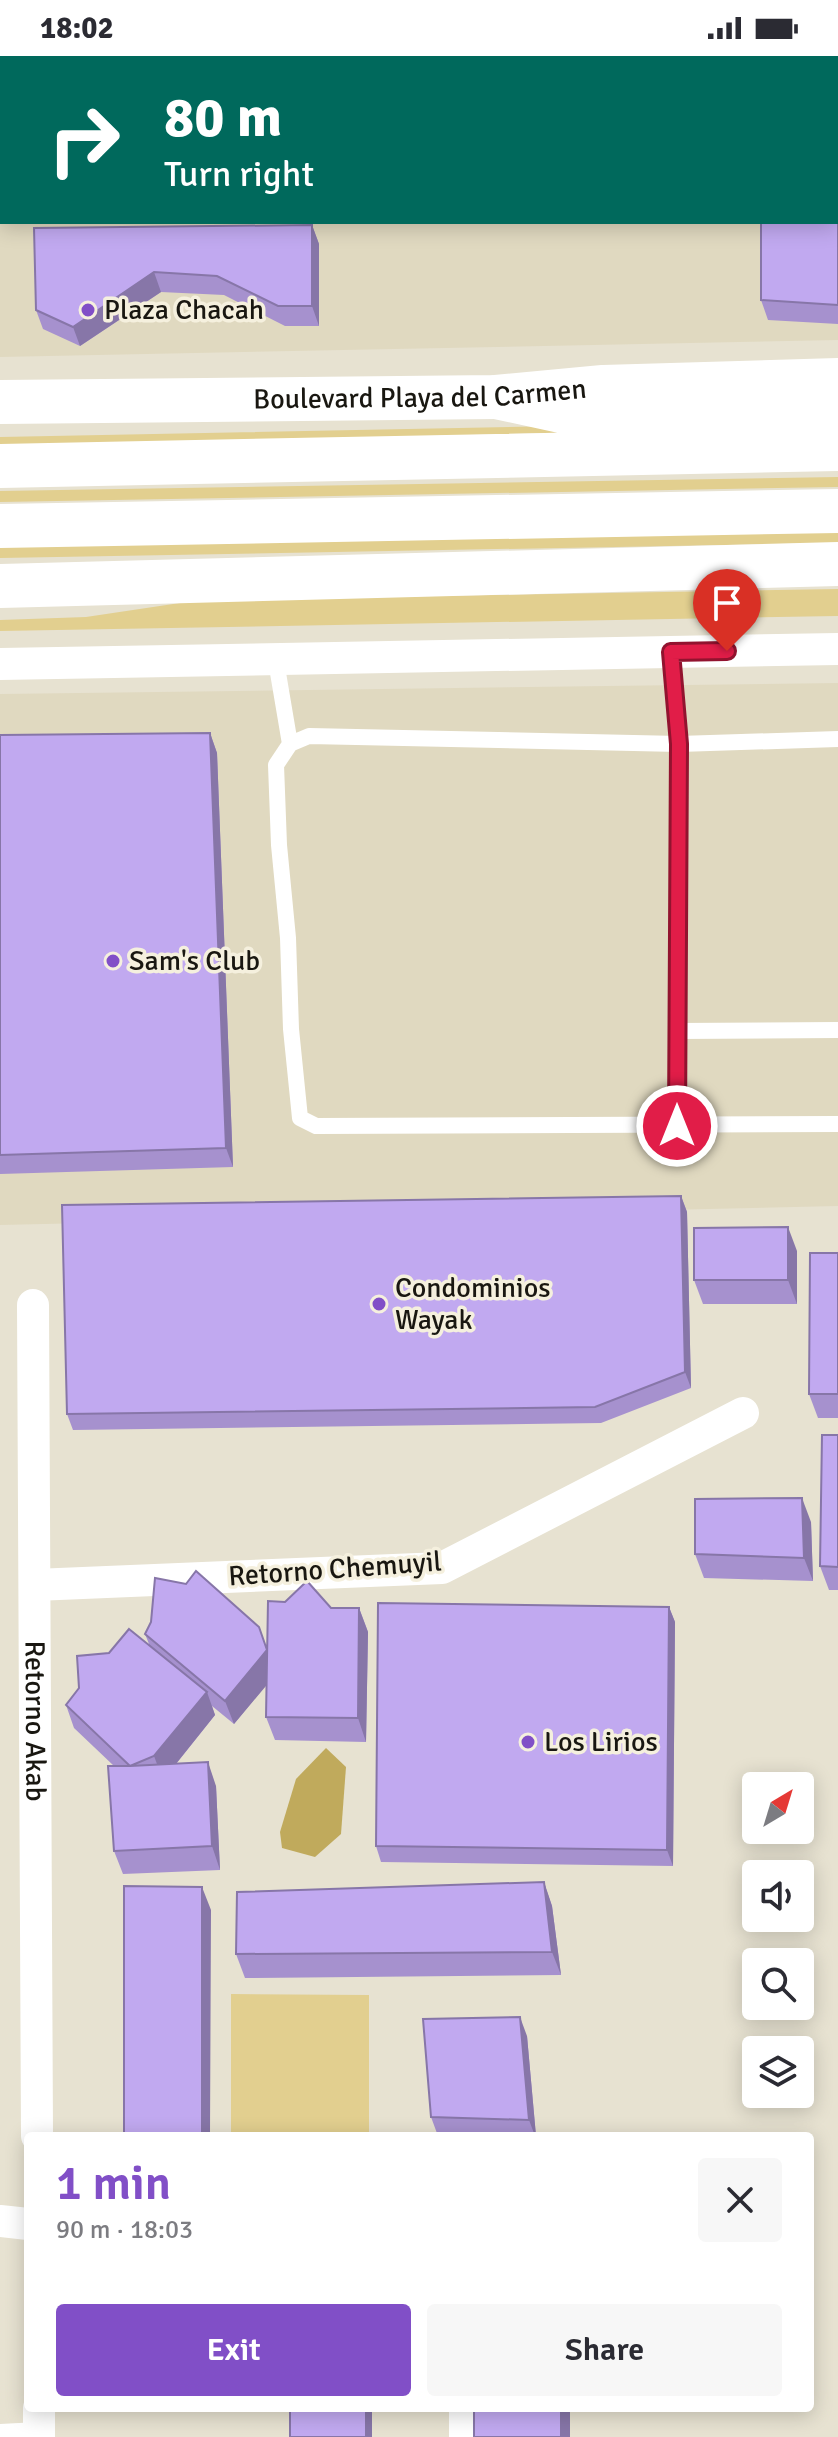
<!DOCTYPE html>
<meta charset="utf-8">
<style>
body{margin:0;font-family:Signika,sans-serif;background:#f7f7f7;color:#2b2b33;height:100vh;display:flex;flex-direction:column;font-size:30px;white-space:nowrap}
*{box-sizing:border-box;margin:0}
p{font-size:26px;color:#7c7c81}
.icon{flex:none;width:44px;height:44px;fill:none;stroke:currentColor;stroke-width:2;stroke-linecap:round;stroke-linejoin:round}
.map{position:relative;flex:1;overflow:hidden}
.panel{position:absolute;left:24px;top:2076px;width:790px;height:280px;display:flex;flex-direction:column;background:#fff;border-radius:8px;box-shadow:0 4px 20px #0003}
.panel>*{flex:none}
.top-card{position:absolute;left:0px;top:0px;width:838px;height:168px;box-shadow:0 4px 20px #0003;background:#00695c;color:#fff;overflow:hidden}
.needle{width:52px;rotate:38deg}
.tools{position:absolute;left:742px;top:1716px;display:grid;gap:16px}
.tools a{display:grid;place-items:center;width:72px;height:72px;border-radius:8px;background:#fff;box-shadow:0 4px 20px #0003;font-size:40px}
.pin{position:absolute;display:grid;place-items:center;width:68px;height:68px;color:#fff;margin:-82px -34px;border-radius:50% 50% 50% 0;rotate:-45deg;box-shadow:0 0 8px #0007}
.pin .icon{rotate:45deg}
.me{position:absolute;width:88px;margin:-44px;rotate:0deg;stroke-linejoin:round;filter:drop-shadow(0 0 6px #0008)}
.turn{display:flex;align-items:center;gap:28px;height:168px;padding:0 32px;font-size:36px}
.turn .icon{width:104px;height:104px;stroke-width:2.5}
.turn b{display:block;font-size:56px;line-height:68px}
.round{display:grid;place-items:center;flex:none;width:84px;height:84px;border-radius:8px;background:#f7f7f7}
.headline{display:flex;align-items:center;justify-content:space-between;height:136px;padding:0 32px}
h1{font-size:48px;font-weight:600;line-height:60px;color:#814fc7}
.button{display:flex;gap:16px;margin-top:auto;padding:16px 32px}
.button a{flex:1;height:92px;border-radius:8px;background:#814fc7;color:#fff;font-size:32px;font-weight:600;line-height:92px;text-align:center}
.button a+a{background:#f7f7f7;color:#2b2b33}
.status{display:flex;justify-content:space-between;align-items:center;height:56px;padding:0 40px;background:#fff;direction:ltr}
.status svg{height:22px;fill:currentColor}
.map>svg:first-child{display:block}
</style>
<div class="status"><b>18:02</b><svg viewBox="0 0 49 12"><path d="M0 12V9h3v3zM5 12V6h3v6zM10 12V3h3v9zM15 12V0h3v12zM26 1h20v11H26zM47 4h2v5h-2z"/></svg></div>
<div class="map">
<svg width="838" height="2381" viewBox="0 0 838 2381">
<rect width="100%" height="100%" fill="#e7e2d1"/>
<path fill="#e0d9c0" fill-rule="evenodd" d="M0 0H838V284L0 301ZM2 2H836V166H2Z
M838 627V1150L0 1169V638Z"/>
<path fill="#e2cf8f" d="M657 368 705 373 0 391V381Z
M838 421V431L0 446V435Z
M838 475V487L0 502V491Z
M838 533V560L0 575V564L86 561 200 544Z
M231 1938 369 1939V2080H231Z"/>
<path fill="#c0aa5c" d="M326 1692 346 1711 341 1778 315 1801 282 1792 280 1776 296 1723Z"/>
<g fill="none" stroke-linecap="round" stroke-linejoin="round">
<path stroke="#fff" stroke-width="16" d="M671 596 679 688 677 1070
M276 605 290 688
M838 683 679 688 309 680 290 688 276 709 279 789 288 882 291 973 300 1062 316 1070 838 1068
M677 975 838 974
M0 2376 39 2374"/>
<g stroke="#fff" stroke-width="32">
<path d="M0 608 838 593"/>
<path id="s1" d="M33 1249 37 2080"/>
<path d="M35 1529 442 1512 743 1357"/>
<path d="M0 2165 28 2168"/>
<path d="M39 2352V2381"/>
<path d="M465 2352V2381"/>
</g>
<g stroke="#fff" stroke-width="44">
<path id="s2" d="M0 346 496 341 603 331 838 324"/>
<path d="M0 530 838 508"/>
</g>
<path stroke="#fff" stroke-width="44" d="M496 341 570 357 838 359
M0 410 838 393
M0 470 838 455"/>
</g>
<path fill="#a691ce" d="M838 0V268L768 264 761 244 836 166Z
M2 106V138L0 137V108Z
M312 169 319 188V270H285L224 239 161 236 80 290 43 273 36 254 34 172Z
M210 677 217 697 233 1111 0 1118V679Z
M681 1140 687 1156 691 1332 601 1367 73 1374 67 1358Z
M797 1195V1248H703L694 1224Z
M838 1197V1362H818L809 1338Z
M838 1379V1534H829L820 1510Z
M811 1466 813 1525 704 1522 695 1498Z
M669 1551 675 1566 673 1810 381 1806 376 1790Z
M331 1552H359L368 1576 366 1686 275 1684 266 1661V1629L234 1668 212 1650 215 1659 176 1708 216 1730 220 1814 123 1818 114 1795V1710L74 1672 66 1649 109 1597 149 1588 145 1578 267 1593Z
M544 1826 552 1850 561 1919 245 1922 236 1898Z
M527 1980 536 2080H438L431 2061Z"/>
<path fill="#8776a8" d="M312 169 319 188V270L312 250Z
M154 216 161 236 80 290 73 271Z
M210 677 217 697 233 1111 226 1092Z
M681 1140 687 1156 691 1332 685 1316Z
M788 1171 797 1195V1248L788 1224Z
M802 1442 811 1466 813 1525 804 1502Z
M669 1551 675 1566 673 1810 667 1794Z
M359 1552 368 1576 366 1686 358 1662Z
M267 1594 276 1618 234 1668 225 1645Z
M207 1636 215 1659 163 1724 154 1700Z
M208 1706 216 1730 220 1814 212 1790Z
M544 1826 552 1850 561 1919 552 1896Z
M202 1831 211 1854 210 2080H202Z
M520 1961 527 1980 536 2080H535L529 2064Z
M366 2352H372V2381H366Z
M561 2352H570V2381H561Z"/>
<path fill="#c1a9f0" stroke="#8776a8" stroke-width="2" d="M207 0H260V2H205Z
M812 0H838V249L761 244V166H836V2H812Z
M2 106V126L0 125V108Z
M312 169V250H278L217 220 154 216 73 271 36 254 34 172Z
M210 677 226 1092 0 1099V679Z
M681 1140 685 1316 595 1351 67 1358 62 1149Z
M788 1171V1224H694V1172Z
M810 1197H838V1338H809Z
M822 1379H838V1511L820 1510Z
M802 1442 804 1502 695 1498V1443Z
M196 1515 259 1571 267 1594 225 1645 145 1578 151 1566 155 1522 186 1528Z
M307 1525 331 1552H359L358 1662 266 1661 268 1545 285 1546Z
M378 1547 669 1551 667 1794 376 1790Z
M129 1573 207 1636 154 1700 130 1710 208 1706 212 1790 114 1795 108 1710H130L66 1649 79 1632 77 1600 109 1597Z
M544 1826 552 1896 236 1898 237 1836Z
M124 1830 202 1831V2080H124Z
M520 1961 529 2064 431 2061 423 1963Z
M290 2352H366V2381H290Z
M474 2352H561V2381H474Z"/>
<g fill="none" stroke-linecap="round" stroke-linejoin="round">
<g stroke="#92132f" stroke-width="20">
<path id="route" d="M677 1070 679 688 671 596 727 595"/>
</g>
<use href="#route" stroke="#e11d48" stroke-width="14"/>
</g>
<g fill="#814fc7" stroke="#f5f0de" stroke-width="3">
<circle cx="88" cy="254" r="8"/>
<circle cx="113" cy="905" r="8"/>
<circle cx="379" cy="1248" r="8"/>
<circle cx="528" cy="1686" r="8"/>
</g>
<g text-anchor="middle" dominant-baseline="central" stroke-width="7" stroke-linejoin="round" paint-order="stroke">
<g font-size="28" fill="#191711" stroke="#f5f0de" text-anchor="start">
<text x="104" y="254">Plaza Chacah</text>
<text x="129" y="905">Sam's Club</text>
<text x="395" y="1232">Condominios<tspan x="395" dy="32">Wayak</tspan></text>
<text x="544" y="1686">Los Lirios</text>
</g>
<g font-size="28" fill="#191711" stroke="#f5f0de">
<text stroke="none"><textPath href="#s2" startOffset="420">Boulevard Playa del Carmen</textPath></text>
<text transform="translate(335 1513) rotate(-4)">Retorno Chemuyil</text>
<text stroke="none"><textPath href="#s1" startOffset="416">Retorno Akab</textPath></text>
</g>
</g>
</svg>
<div class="tools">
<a><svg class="needle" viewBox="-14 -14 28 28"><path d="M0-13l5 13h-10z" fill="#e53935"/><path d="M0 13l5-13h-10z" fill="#7c7c81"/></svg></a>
<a><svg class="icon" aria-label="sound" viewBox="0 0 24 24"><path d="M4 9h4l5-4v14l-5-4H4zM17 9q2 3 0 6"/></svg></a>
<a><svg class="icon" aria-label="search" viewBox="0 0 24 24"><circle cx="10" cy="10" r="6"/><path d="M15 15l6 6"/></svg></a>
<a><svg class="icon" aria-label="layers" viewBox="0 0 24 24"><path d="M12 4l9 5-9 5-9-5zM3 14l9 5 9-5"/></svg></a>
</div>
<div class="pin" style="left:727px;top:595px;background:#d93025"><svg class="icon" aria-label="arrive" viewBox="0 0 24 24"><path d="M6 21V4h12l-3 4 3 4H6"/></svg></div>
<svg class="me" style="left:677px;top:1070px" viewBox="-20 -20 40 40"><circle r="17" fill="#e11d48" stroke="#fff" stroke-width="3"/><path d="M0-11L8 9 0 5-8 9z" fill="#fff"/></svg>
<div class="top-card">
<div class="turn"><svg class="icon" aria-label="right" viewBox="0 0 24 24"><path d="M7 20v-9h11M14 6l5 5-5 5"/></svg><div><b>80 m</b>Turn right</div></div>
</div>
<section class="panel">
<div class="headline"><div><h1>1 min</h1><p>90 m · 18:03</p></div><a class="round"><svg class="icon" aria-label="close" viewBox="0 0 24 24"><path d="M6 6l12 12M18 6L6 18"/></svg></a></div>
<div class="button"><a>Exit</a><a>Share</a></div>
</section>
</div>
